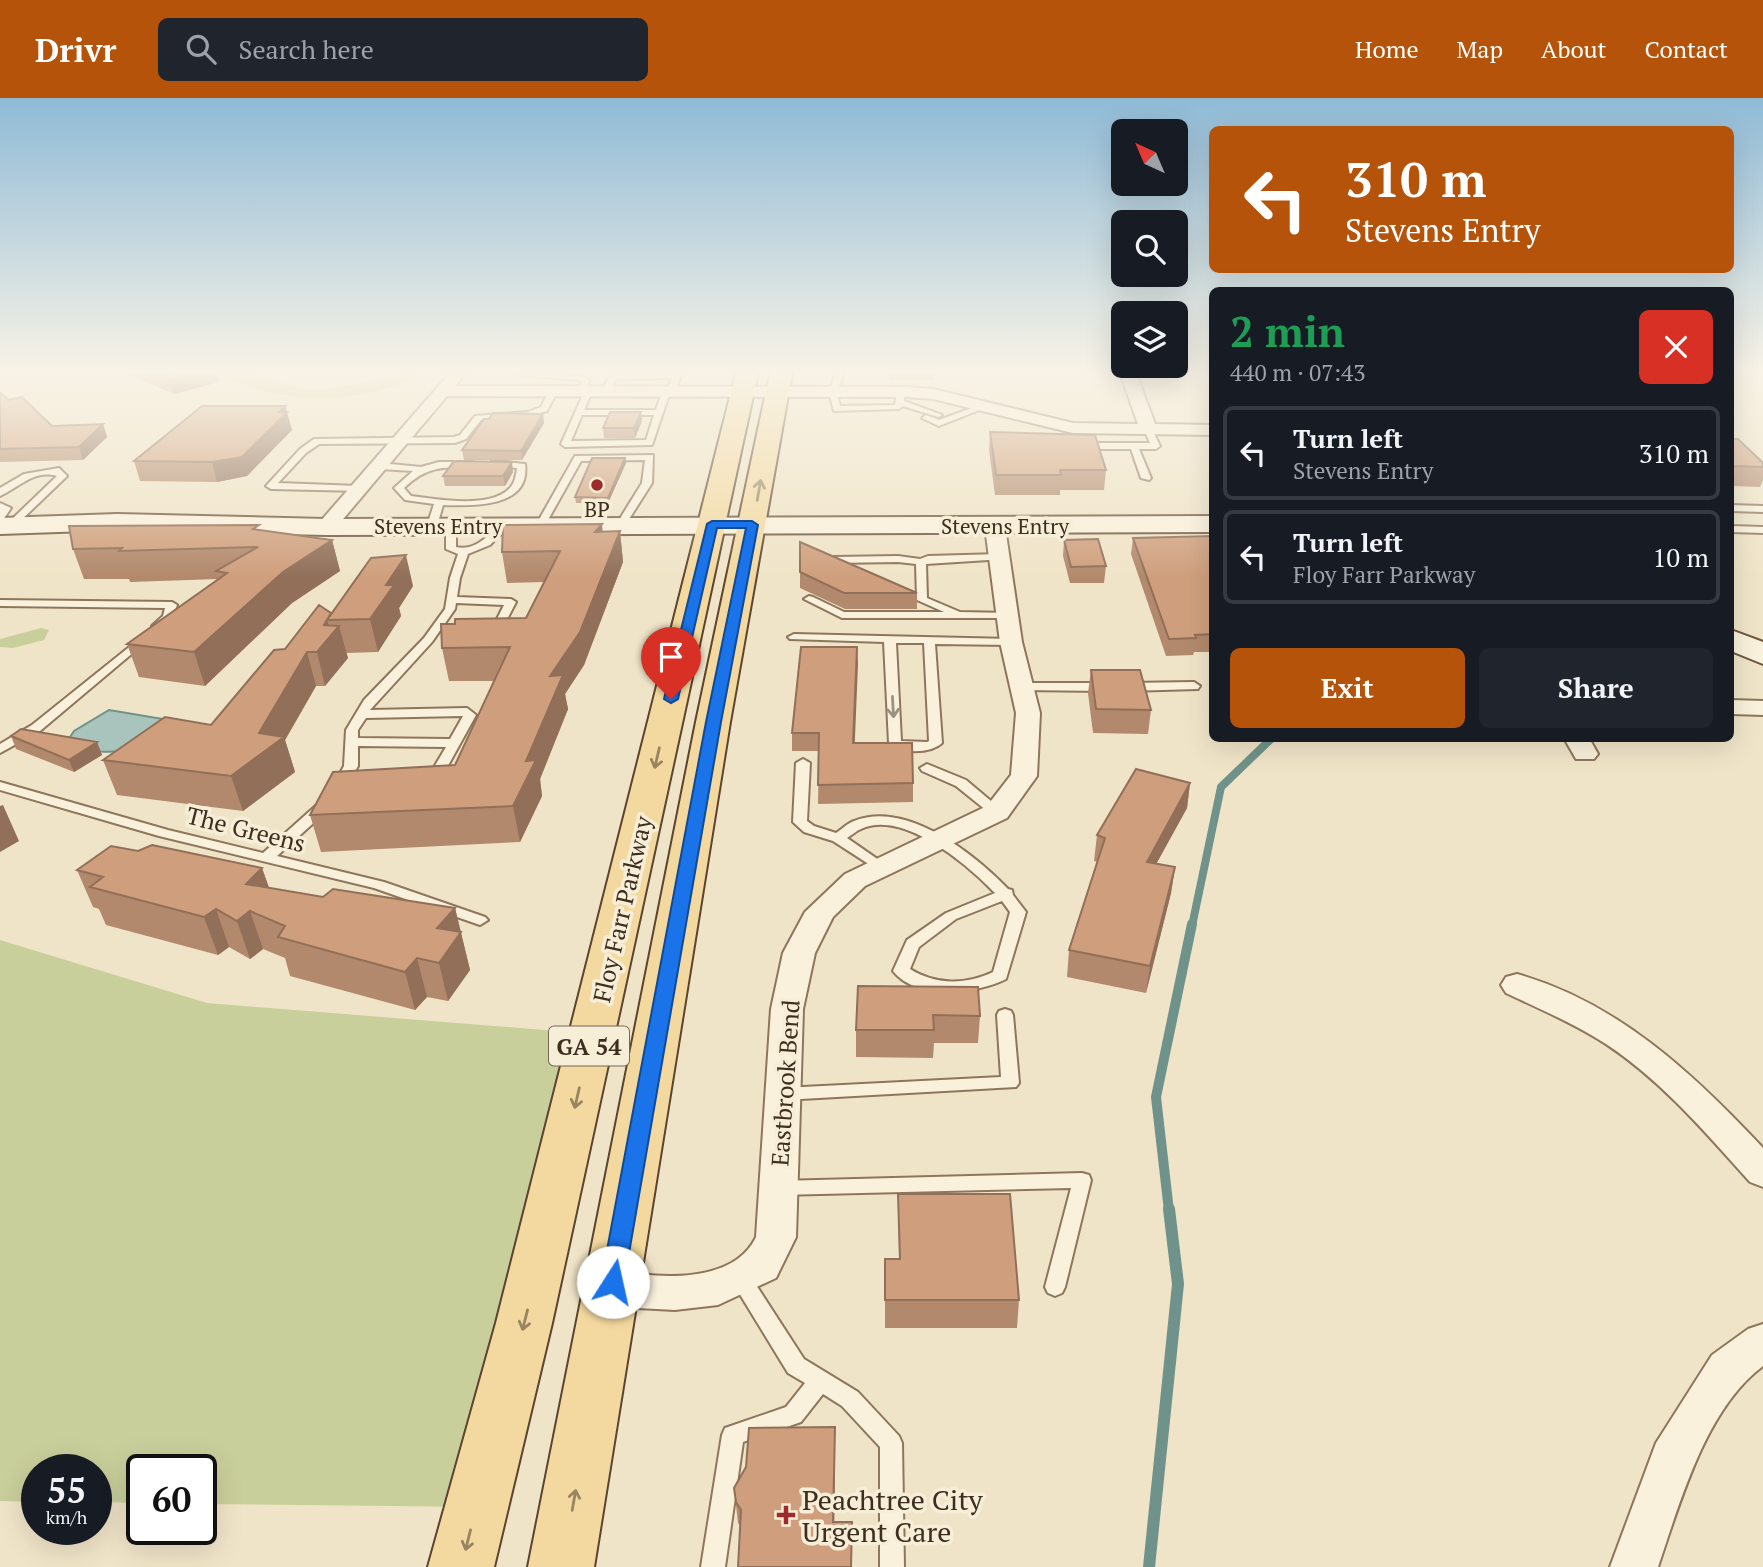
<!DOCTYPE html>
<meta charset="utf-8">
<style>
body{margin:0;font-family:"PT Serif",serif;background:#20242c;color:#f1f3f6;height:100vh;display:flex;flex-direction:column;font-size:26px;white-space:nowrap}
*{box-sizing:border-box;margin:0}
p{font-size:23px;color:#9ea1a6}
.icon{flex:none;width:38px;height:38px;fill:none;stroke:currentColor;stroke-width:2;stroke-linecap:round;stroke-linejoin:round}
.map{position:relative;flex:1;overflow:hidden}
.side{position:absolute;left:1209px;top:189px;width:525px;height:455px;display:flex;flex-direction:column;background:#171b24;border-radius:10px;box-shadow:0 7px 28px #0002}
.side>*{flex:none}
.guide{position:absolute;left:1209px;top:28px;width:525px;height:147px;border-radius:10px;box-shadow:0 7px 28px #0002;background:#b45309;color:#fff;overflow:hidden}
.needle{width:46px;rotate:316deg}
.controls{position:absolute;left:1111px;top:21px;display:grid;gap:14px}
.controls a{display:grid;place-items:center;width:77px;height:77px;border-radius:10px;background:#171b24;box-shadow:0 7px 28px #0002;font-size:35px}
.speed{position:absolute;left:21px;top:1356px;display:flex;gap:14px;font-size:35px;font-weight:700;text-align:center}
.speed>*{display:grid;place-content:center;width:91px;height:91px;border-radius:50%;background:#171b24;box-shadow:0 7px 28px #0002;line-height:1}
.speed small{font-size:18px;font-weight:400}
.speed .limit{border:4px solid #111;border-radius:10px;background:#fff;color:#111}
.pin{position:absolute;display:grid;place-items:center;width:60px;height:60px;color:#fff;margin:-72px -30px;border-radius:50% 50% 50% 0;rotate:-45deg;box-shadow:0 0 7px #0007}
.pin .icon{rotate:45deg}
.me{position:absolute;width:77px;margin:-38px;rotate:10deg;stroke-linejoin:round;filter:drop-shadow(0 0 5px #0008)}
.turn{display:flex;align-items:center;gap:24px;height:147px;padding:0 21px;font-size:32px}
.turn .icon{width:91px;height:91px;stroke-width:2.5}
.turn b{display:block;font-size:49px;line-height:60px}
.round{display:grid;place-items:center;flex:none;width:74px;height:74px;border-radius:10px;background:#20242c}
.headline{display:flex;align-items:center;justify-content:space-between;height:119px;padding:0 21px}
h1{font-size:42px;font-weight:600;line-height:52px;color:#1e9e55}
.cta{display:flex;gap:14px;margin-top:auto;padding:14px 21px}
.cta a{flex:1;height:80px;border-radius:10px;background:#b45309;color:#fff;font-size:28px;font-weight:600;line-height:80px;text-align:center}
.cta a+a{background:#20242c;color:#f1f3f6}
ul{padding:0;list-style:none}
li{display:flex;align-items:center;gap:21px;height:94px;margin:0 14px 10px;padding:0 7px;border:4px solid #363941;border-radius:10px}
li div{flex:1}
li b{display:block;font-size:26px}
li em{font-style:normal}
header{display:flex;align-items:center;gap:42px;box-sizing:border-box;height:98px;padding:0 35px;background:#b45309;color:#fff}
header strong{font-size:33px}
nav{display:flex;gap:38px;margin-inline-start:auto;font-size:24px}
.search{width:490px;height:63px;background:#20242c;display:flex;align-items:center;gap:18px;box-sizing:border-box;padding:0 24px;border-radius:10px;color:#9ea1a6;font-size:26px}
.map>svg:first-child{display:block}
</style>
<header>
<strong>Drivr</strong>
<div class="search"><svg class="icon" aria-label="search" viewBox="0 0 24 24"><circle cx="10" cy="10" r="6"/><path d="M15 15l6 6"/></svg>Search here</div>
<nav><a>Home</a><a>Map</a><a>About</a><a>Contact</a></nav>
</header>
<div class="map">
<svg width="1763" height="1469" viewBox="0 0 1763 1469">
<rect width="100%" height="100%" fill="#f0e4c8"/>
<path fill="#c9cf9b" d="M215 275C226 275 238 273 248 275 272 278 289 291 316 291 354 291 386 275 422 275 382 300 318 305 272 295 253 291 234 282 215 275Z
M41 530 49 532 44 542 13 550 0 549V541Z
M0 842 207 905 569 934 480 1409 201 1406V1372H142V1405L96 1404V1372H37V1404L0 1403Z"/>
<path fill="#a9c4bc" stroke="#6f938a" stroke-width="2" d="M109 612 175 623C129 656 120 660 65 647L74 633Z"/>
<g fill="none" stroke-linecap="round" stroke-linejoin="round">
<path stroke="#6f938a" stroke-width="8" d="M1192 828 1221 689 1272 640"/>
<path stroke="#6f938a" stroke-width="10" d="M1169 1113 1156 999 1192 826"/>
<path stroke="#6f938a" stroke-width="12" d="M1149 1469 1178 1186 1169 1111"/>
<g stroke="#8d765c" stroke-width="4">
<path id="lane" d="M514 275 582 278 590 283 584 294H581L577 292 582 284 580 282 518 277Z
M836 275H844L837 294 840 308 895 307 897 294 901 292 905 294 904 303 942 317 938 319 903 308 899 311 834 313 829 294Z
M677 276 681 278 675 292 670 294 652 347 565 349 561 346 586 290 593 292 584 312H656L663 292 668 290 672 280 616 281 609 294 602 292 610 277H613ZM582 317H654L646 342 571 343Z
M551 290 558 292 547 313 529 318 481 322 466 341 455 345 319 346 306 355 278 385 359 388 362 389V393L271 391 266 388 300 351 314 341 454 339 460 337 475 318 528 314 541 309Z
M980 307 987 309 939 328 922 320 926 317 939 322Z
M1148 328 1152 331 1160 348 1156 351H1139L1151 380 1149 382 1141 380 1131 351H1081L1077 348 1081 345H1150L1144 331Z
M653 357 652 385 624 429 616 427 642 385 645 362 581 363 544 429 536 427 575 358Z
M494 363 525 366C531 410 472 408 443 407L437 428 432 431 427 428 434 406 405 402 394 390 413 373 380 371 375 368 380 365 421 369 439 364H473V368L470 369C441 369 426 369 404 390L411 398C436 401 489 411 509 391 515 385 516 378 517 370L491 368V364Z
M59 370 67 378 65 380 14 429H8V425L57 378C35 371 19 389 0 398V390L24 376Z
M0 405 11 410 3 422 0 423Z
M1731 407 1763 408V414L1731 413Z
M456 425 461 428 456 437V449C475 453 487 439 500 426L508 428 490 447 468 456 460 480 457 499 511 501 516 504 503 529 491 533 485 530 495 525 504 507 456 505 455 511 432 544 370 612 467 610 476 617 439 684 434 685 427 681 446 649 358 648V668L345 692H335L333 689 344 668 346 632 364 602 424 540 445 511 450 480 458 456 446 451V437L453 426ZM463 618 450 641 358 640V632L366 620Z
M1731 428 1763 429V435L1731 434Z
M1000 456 1004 457V461L926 466 927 500 960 514 1011 515 1013 517 1007 520H842L804 501 809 498 813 499 844 514H944L917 502 916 466 898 464 833 465 828 462 833 459 898 458 920 461 928 458Z
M0 502 172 504 177 507 172 521 158 531 152 528 163 518 165 510 0 508Z
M794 536 1011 541 1017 544 1011 547 935 546 942 645C930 656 901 656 889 645L884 544 790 541 788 539ZM896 545H924L929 643 927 644 901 643Z
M143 538 149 541 147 543 40 633 0 655V646L32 627Z
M1194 584 1200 588 1198 591 1127 593 1121 589 1127 585Z
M1021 585H1107L1113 589 1107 593 1017 592 1015 589Z
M803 661 810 665 807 723 814 728 836 735C842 731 848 725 854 723 907 702 974 756 1008 791L1012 792 1013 797 1026 814 1006 881C976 896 917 903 893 873L907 842 946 815 995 795C968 767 903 711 861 731 856 733 852 737 847 740L886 767 888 770 886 773 881 774 833 743 804 734 793 724 796 665ZM1002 803 1010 814 993 874C966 887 935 887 910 871L919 849 956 821Z
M927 666 966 682 1004 714 1002 717H992L956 688 922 673 920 670Z
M0 684 168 732 263 755 320 704H330L332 707 330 710 277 758 384 784 485 819 488 822 480 827 374 790 159 738 0 692Z
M1005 911 1011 913 1013 917 1019 985 1016 989 783 1002 777 1001 774 996 777 991 783 990 1001 979 997 917 999 913Z
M1082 1075 1089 1077 1091 1082 1065 1189 1062 1195 1055 1198 1048 1195 1045 1189 1071 1090 779 1097 772 1095 770 1090 772 1085 779 1083Z
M740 1171 747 1173 804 1261 858 1294 899 1338 902 1345 904 1469H880V1349L842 1308 823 1296 801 1324 743 1344 725 1469H701L722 1337 725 1330 786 1309 805 1285 788 1275 733 1185 730 1179 733 1173Z"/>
</g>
<g stroke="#8d765c" stroke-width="4">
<path id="street" d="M450 275 464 277 455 288 906 289 933 291 1073 325 1138 326 1120 275H1136L1155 326 1213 327V337L1073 335 933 301 906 299 447 298 333 433H319L316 429 319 425Z
M995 423 1005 429 1022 544 1040 615 1037 678 1007 720 865 788 833 819 815 855 803 911 796 1139 776 1180 718 1207 675 1212 637 1210 599 1196 593 1184 599 1172C619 1165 621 1173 640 1176 680 1181 737 1179 756 1139L771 911 783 855 805 814 845 776 987 708 1011 677 1016 615 1000 544 985 429Z
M1731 602 1763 603V617L1731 616Z
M1564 640H1589L1598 656 1594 661H1576Z
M1517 876C1617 904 1694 976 1763 1050V1089L1750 1084C1706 1035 1662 983 1606 946 1575 926 1540 911 1506 895L1501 887 1506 879Z
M1763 1226V1268C1706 1310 1680 1404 1658 1469H1610L1656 1345 1712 1257 1748 1231Z"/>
</g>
<g stroke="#6f573f" stroke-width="4">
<path id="secondary" d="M117 416 326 421 1213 418V434L326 437 117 432 0 436V420Z
M1731 532 1763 544V566L1731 553Z"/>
</g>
<g stroke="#5b4430" stroke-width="4">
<path id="primary" d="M736 275H758L552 1225 494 1469H428L496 1225Z
M770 275H792L730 624 594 1469H528L696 624Z"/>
</g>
<use href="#lane" fill="#faf1dc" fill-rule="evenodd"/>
<use href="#street" fill="#faf1dc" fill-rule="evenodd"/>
<use href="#secondary" fill="#faf1dc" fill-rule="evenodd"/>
<use href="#primary" fill="#f3d9a0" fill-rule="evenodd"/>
</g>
<path fill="#b2896c" d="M126 275H216L219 284 174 296Z
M889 275H934V282H889Z
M0 295 8 302 52 328 103 326 107 339 83 362 0 364Z
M285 308 292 332 247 378 217 384 140 383 134 363Z
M642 323 635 340H604L603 330Z
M544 325 522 362H464L462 352Z
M990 334 1106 372 1104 392H1060V397H995L989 352Z
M1731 341 1763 365V382L1760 389 1731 388Z
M625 360 626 365 608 405H576L575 399Z
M513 374 505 388H445L443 378Z
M261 432 332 442 340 473 292 505 205 588 139 579 127 546 218 481 130 484 129 481H84L73 451Z
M620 433 623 464 584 567 565 596 568 611 540 681 542 698 520 744 321 754 310 717 455 667 494 583H449L442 550 455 526 526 520 544 484 507 485 502 454 602 434Z
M1213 438V554H1194L1193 557 1166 558 1131 456 1133 440Z
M1064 442 1106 468 1104 485H1070L1063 458Z
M800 474 917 495V511H845L800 490Z
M413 488 399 510 401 518 378 554 346 555 348 560 325 588H316L285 642 295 674 243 713 117 697 103 662 211 627 285 551 332 516Z
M857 549 854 645 913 685V704L818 706 819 653H792V635Z
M1091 572 1151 612 1148 636 1093 635 1088 595Z
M11 638 97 644 102 657 74 674 16 651Z
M1190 685 1187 710 1156 766 1175 769 1171 795 1146 895 1067 879 1069 852 1098 764 1094 763 1097 737Z
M138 753 262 770 269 790 323 799 455 810 470 872 448 903 427 899 415 912 290 878 285 860 263 851 250 861 229 849 218 857 106 827 99 811 93 809 77 772Z
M858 888 980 918 978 945H934L933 960 856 959V932Z
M898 1096 1019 1202 1017 1230H885V1161H899Z
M835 1350 834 1424 852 1445 740 1428 738 1425 734 1390Z"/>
<path fill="#916f58" d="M198 275H216L219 284 174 296 170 282Z
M285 308 292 332 247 378 217 384 212 364Z
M641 314 642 323 635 340 634 330Z
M543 316 544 325 522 362 521 353Z
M103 326 107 339 83 362 79 349Z
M625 360 626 365 608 405V400Z
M512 364 513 374 505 388 503 378Z
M602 426 605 457 595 434Z
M620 433 623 464 584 567 565 596 568 611 540 681 542 698 520 744 513 708 550 578Z
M332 442 340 473 292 505 205 588 194 554 283 474Z
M406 457 413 488 399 510 401 518 378 554 370 521 386 487Z
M331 515 333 522H327L331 537 339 528 348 560 325 588 317 554 324 527Z
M857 549 858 566 854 664 853 645Z
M307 554 316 588 285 642 295 674 243 713 231 678 259 635Z
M97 644 102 657 74 674 69 662Z
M1190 685 1187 710 1143 790 1147 764Z
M3 707 19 743 0 754V708Z
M1175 769 1171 795 1146 895 1150 868Z
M262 770 275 807 246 786Z
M455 810 470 872 448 903 439 865 437 830Z
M216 811 229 849 218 857 204 819Z
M250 813 263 851 250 861 237 823Z
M417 860 427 899 415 912 405 874Z
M835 1329V1350L834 1445 833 1424Z"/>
<path fill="#cf9f7d" stroke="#916f58" stroke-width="2" d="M153 275H198L170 282Z
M0 295H1L8 302 22 299 52 328 103 326 79 349 0 351Z
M202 308H285L279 314H287L242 359 212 364 134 363Z
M610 314H641L634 330H603Z
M493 315 543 316 521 353 462 352 484 321H489Z
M990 334 1095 337 1106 372H1060L1061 377H996Z
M1731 341H1738L1763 365V369L1731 368Z
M592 360H625L608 400 575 399Z
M454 363 512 364 503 378H443Z
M602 426 595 434 620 433 580 534 550 578 563 577 526 663 536 662 513 708 310 717 333 674 455 667 510 549 442 550 441 526H455V521L526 520 560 453 502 454 503 427Z
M259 427 253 431 332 442 283 474 194 554 127 546 227 475 216 473 258 449 119 453 122 450 73 451 69 428Z
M1213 438V536L1195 537 1196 540 1169 541 1133 440Z
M1098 441 1106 468 1071 469 1064 442Z
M800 444 917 495H844L800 474Z
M406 457 386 487H394L370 521 327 522 371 460Z
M319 507 331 515 324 527 339 528 317 554H307L259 635 284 639 231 678 103 662 165 619 211 627 274 552 285 551Z
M801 549H857L853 645H912L913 685 818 687 819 635H792Z
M1091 572H1140L1151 612 1096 611Z
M21 631 97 644 69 662 11 638Z
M1136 671 1190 685 1147 764 1175 769 1150 868 1069 852 1105 740 1097 737Z
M152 747 262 770 246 786 323 799 333 791 455 810 437 830 461 834 439 865 417 860 405 874 278 839 285 828 250 813 237 823 216 811 204 819 90 789 103 779 77 772 111 748 138 753Z
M858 888 978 889 980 918 933 917 934 932H856Z
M898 1096H1010L1019 1202H885V1161H900Z
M835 1329 833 1424H852L851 1469H738L741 1412 736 1404 734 1390 746 1369 749 1330Z"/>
<defs><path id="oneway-shaft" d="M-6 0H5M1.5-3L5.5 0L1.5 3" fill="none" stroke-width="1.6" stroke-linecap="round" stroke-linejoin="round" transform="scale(1.75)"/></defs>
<g stroke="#988460">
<use href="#oneway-shaft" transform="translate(759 392) rotate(-80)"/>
<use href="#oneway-shaft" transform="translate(657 660) rotate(103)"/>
<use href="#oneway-shaft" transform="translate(577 1000) rotate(103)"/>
<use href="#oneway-shaft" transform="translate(525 1222) rotate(104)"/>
<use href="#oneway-shaft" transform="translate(574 1402) rotate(-80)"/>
<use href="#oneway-shaft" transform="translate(468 1442) rotate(104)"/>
</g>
<use stroke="#9c907e" href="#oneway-shaft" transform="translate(893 609) rotate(87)"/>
<linearGradient id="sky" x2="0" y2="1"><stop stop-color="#8fbad6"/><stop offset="0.57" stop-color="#f8f3e6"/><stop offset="1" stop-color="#f8f3e6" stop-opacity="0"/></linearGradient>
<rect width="1763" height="480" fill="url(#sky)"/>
<path fill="#1a73e8" stroke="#114b97" stroke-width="2" d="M712 423H752L758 427 721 624 624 1184 621 1190 613 1193 605 1190 601 1184 706 624 746 430H717L678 601 671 605 664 601 707 426Z"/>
<g fill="#9e2a2b" stroke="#f7eed8" stroke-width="2.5">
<circle cx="597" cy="387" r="7"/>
<path d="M782.5 1406.5h7v7h7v7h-7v7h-7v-7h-7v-7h7z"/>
</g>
<g text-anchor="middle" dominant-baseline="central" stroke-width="7" stroke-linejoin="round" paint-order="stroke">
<g font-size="21" fill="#3d2e20" stroke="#f7eed8">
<text x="597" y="411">BP</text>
</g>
<g font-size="21" fill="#3d2e20" stroke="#f7eed8">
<text x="438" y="428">Stevens Entry</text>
<text x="1005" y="428">Stevens Entry</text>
</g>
<rect fill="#f7eed8" stroke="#756857" stroke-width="2" x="549" y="928.5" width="80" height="39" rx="5"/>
<g font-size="23" font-weight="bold" fill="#3d2e20">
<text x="589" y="948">GA 54</text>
</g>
<g font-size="24" fill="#3d2e20" stroke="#f7eed8">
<text transform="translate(246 731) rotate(14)">The Greens</text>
<text transform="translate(622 811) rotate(-77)">Floy Farr Parkway</text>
<text transform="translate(785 985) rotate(-86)">Eastbrook Bend</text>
</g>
<g font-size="28" fill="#3d2e20" stroke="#f7eed8" text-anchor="start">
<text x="802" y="1401">Peachtree City<tspan x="802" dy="32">Urgent Care</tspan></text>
</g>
</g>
</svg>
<div class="controls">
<a><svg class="needle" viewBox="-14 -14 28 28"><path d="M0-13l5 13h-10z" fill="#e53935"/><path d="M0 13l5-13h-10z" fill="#9ea1a6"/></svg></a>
<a><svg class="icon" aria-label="search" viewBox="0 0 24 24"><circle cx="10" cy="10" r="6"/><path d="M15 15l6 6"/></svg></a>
<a><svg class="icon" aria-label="layers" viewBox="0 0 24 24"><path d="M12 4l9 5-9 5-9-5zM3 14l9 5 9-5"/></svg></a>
</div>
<div class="speed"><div>55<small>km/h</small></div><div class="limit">60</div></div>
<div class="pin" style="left:671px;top:601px;background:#d93025"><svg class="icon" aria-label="arrive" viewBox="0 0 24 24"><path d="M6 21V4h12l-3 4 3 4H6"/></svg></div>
<svg class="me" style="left:613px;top:1184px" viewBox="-20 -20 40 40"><circle r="19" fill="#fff"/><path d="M0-13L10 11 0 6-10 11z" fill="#1a73e8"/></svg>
<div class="guide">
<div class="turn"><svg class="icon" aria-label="left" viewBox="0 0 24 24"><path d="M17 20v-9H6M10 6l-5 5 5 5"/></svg><div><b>310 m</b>Stevens Entry</div></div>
</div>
<section class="side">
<div class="headline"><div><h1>2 min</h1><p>440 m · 07:43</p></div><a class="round" style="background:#d93025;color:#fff"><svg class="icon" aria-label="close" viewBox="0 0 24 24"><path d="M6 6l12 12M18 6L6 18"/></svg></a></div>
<ul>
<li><svg class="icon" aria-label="left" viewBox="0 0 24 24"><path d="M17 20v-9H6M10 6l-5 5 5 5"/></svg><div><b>Turn left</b><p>Stevens Entry</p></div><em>310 m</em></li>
<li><svg class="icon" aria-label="left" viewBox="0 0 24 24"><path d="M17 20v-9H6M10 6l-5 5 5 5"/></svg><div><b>Turn left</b><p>Floy Farr Parkway</p></div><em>10 m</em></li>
</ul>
<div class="cta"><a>Exit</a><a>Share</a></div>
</section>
</div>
